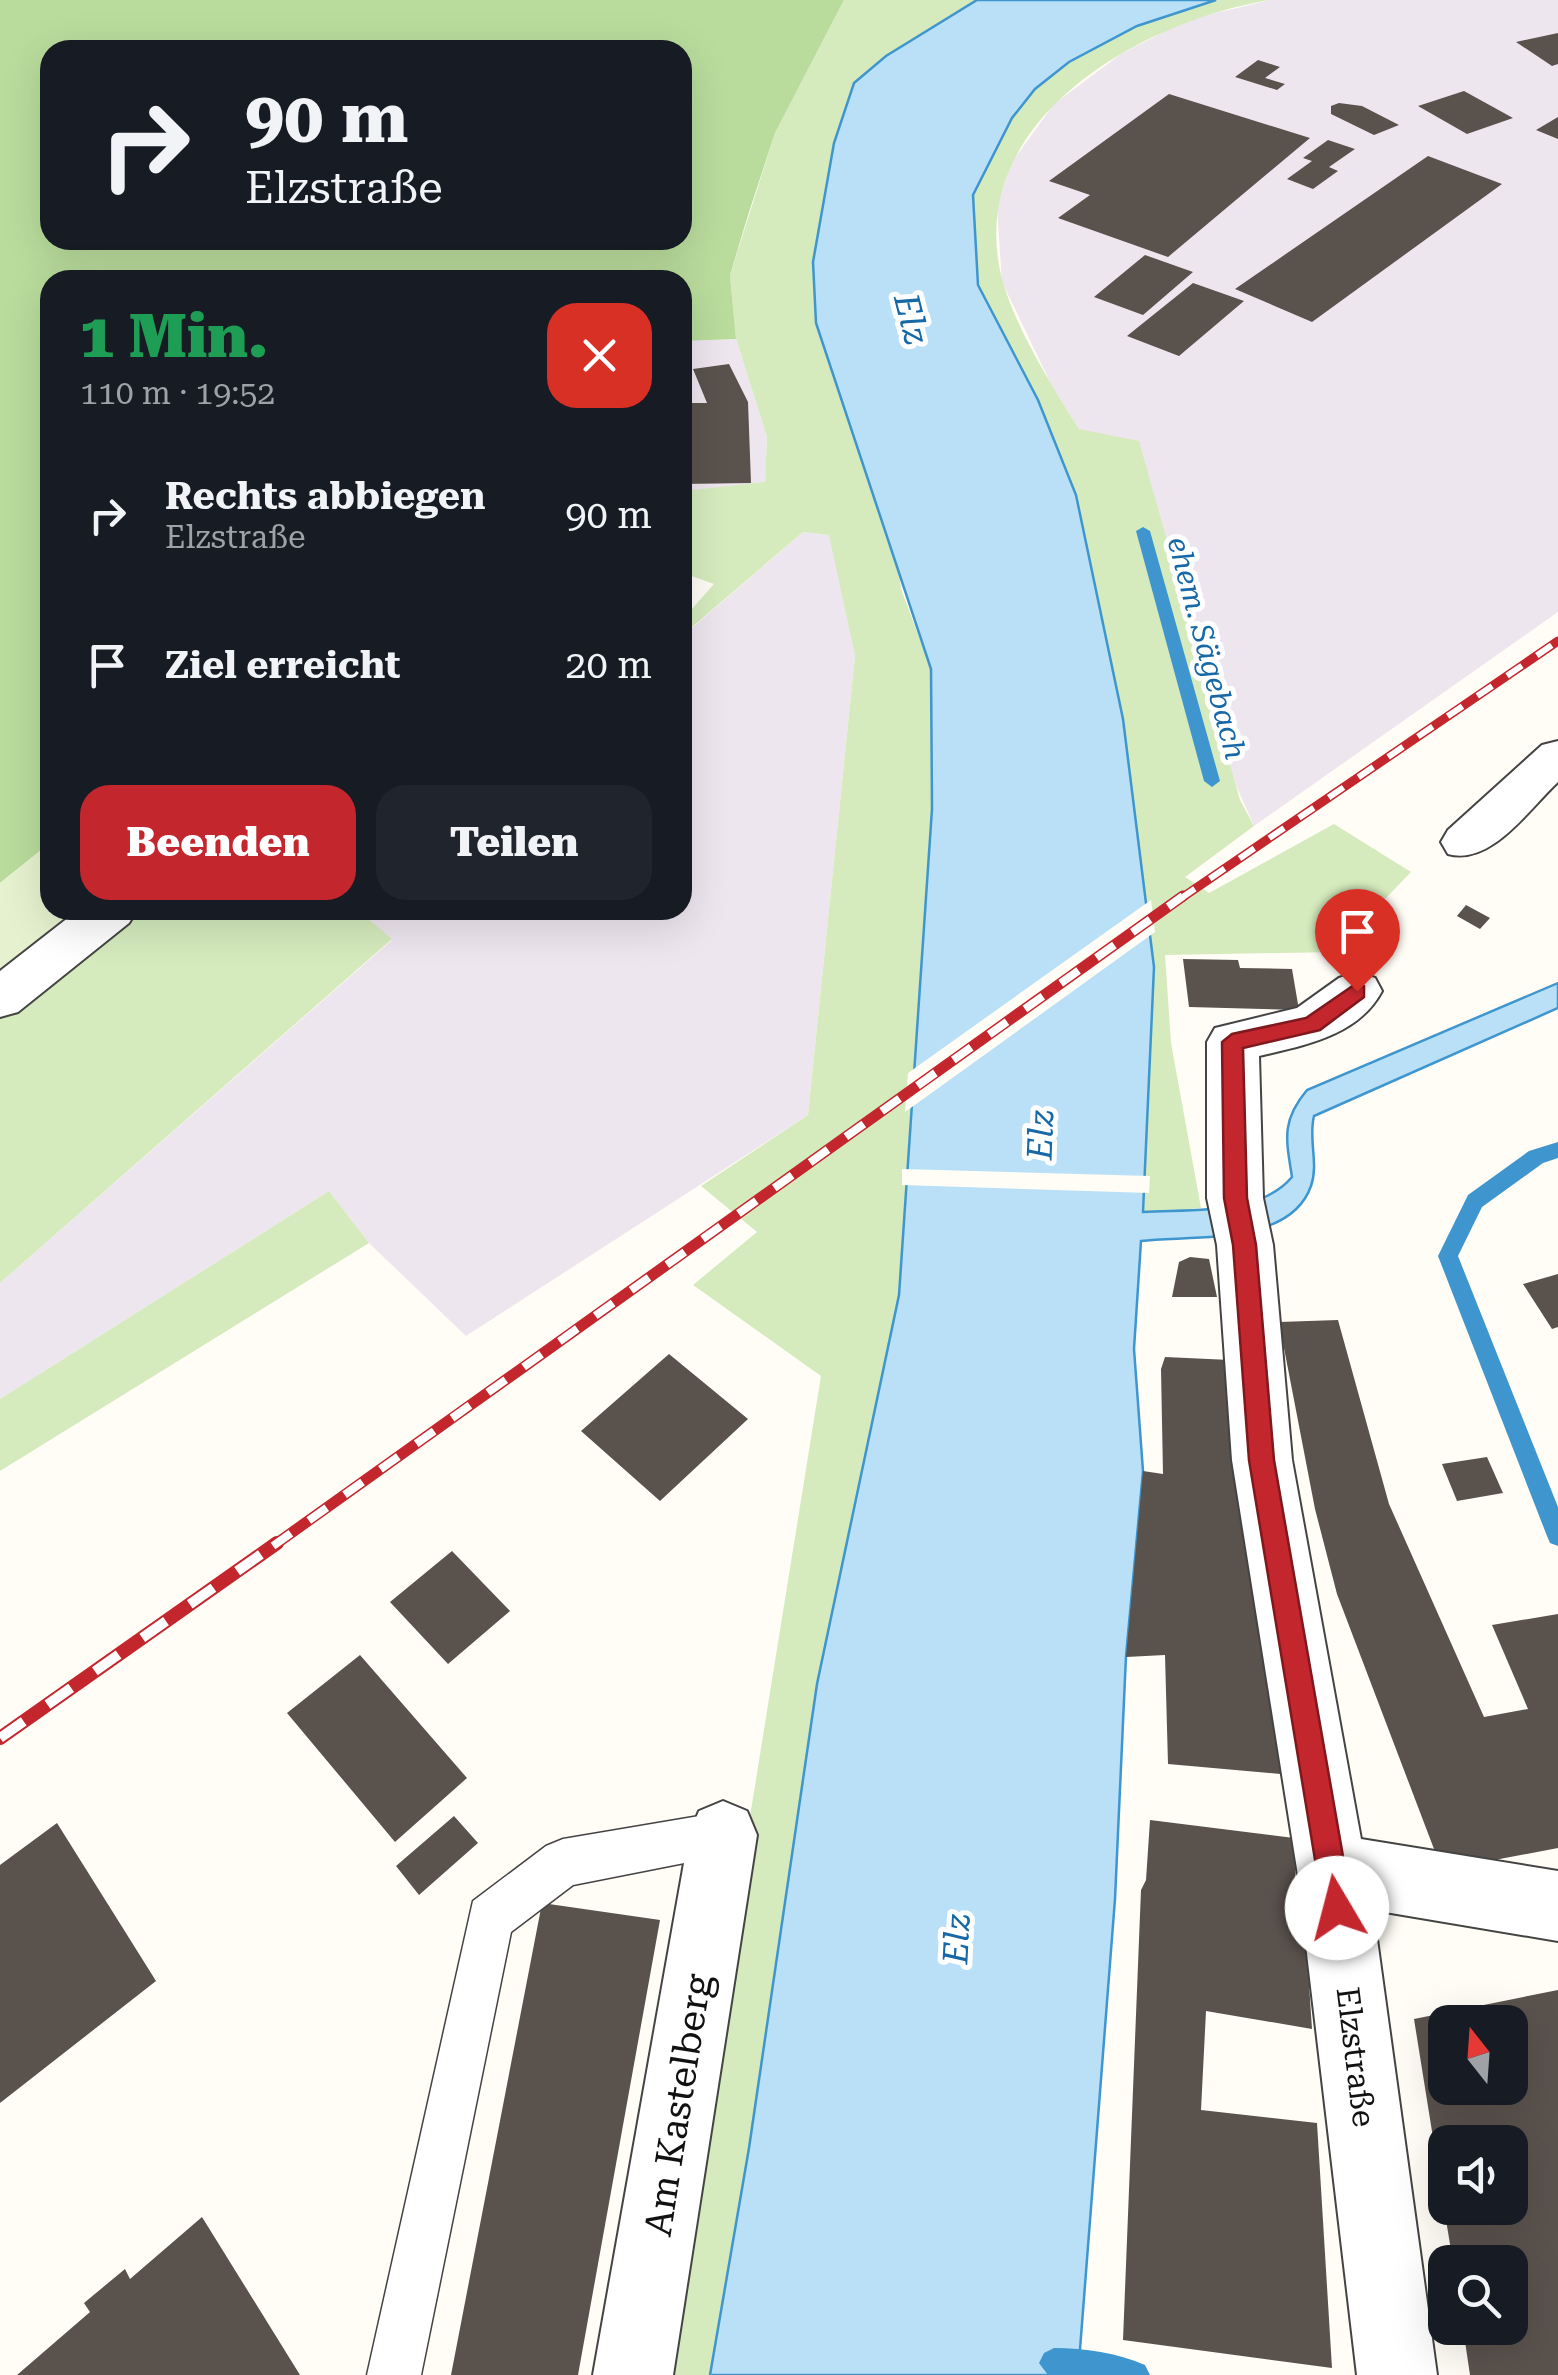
<!DOCTYPE html>
<html lang="de">
<meta charset="utf-8">
<style>
body{margin:0;font-family:"Roboto Serif",serif;background:#20242c;color:#f1f3f6;height:100vh;display:flex;flex-direction:column;font-size:38px;white-space:nowrap}
*{box-sizing:border-box;margin:0}
p{font-size:32px;color:#9ea1a6}
.icon{flex:none;width:55px;height:55px;fill:none;stroke:currentColor;stroke-width:2;stroke-linecap:round;stroke-linejoin:round}
.map{position:relative;flex:1;overflow:hidden}
.details{position:absolute;left:40px;top:270px;width:652px;height:650px;display:flex;flex-direction:column;background:#171b24;border-radius:30px;box-shadow:0 10px 40px #0002}
.details>*{flex:none}
.top-card{position:absolute;left:40px;top:40px;width:652px;height:210px;border-radius:30px;box-shadow:0 10px 40px #0002;background:#171b24;color:#f1f3f6;overflow:hidden}
.needle{width:65px;rotate:343deg}
.controls{position:absolute;left:1428px;top:2005px;display:grid;gap:20px}
.controls a{display:grid;place-items:center;width:100px;height:100px;border-radius:20px;background:#171b24;box-shadow:0 10px 40px #0002;font-size:50px}
.pin{position:absolute;display:grid;place-items:center;width:85px;height:85px;color:#fff;margin:-102px -42px;border-radius:50% 50% 50% 0;rotate:-45deg;box-shadow:0 0 10px #0007}
.pin .icon{rotate:45deg}
.me{position:absolute;width:110px;margin:-55px;rotate:352deg;stroke-linejoin:round;filter:drop-shadow(0 0 8px #0008)}
.turn{display:flex;align-items:center;gap:35px;height:210px;padding:0 40px;font-size:45px}
.turn .icon{width:130px;height:130px;stroke-width:2.5}
.turn b{display:block;font-size:70px;line-height:85px}
.round{display:grid;place-items:center;flex:none;width:105px;height:105px;border-radius:30px;background:#20242c}
.head{display:flex;align-items:center;justify-content:space-between;height:170px;padding:0 40px}
h1{font-size:60px;font-weight:800;line-height:75px;color:#1e9e55}
.action{display:flex;gap:20px;margin-top:auto;padding:20px 40px}
.action a{flex:1;height:115px;border-radius:30px;background:#c4262e;color:#fff;font-size:40px;font-weight:800;line-height:115px;text-align:center}
.action a+a{background:#20242c;color:#f1f3f6}
ul{padding:0;list-style:none}
li{display:flex;align-items:center;gap:30px;height:150px;padding:0 40px}
li div{flex:1}
li b{display:block;font-size:38px}
li em{font-style:normal}
.map>svg:first-child{display:block}
</style>
<div class="map">
<svg width="1558" height="2375" viewBox="0 0 1558 2375">
<rect width="100%" height="100%" fill="#fffdf5"/>
<path fill="#eee6ef" d="M1270 0H1558V612L1254 826 1079 429 1051 384 1002 282 997 207 1011 163 1054 104 1121 54 1187 20Z
M736 339 767 437 765 483 683 491 682 341Z
M803 532 830 535 855 656 808 1115 466 1336 369 1243 329 1191 0 1399V1283L392 940 358 910H682L683 619 693 627Z"/>
<path fill="#d5ebbd" d="M844 0H977C934 36 864 49 847 107L901 589 931 669 932 809 899 1295 710 2375H660L821 1376 693 1285 757 1232 701 1186 808 1115 855 656 829 535 803 532 692 627 683 619 714 584 683 573V491L765 482 767 437 736 339 730 275 775 133Z
M1216 0H1270C1146 20 972 115 999 265 1008 317 1051 384 1079 429L1139 441 1240 800 1254 826 1185 877 1209 893 1334 824 1411 872 1334 952 1165 955 1171 1043 1201 1208 1143 1213 1154 967 1123 719 1076 495 1038 400 978 285 973 195 1012 118 1035 89 1069 62 1137 26Z
M98 910H358L392 939 0 1283V989Z
M329 1191 369 1243 0 1471V1399Z"/>
<path fill="#b9dc9c" fill-rule="evenodd" d="M0 0H844L775 133 749 212 730 275 736 339 683 341 682 280H50V843L0 883ZM50 50H682V240H50Z"/>
<path fill="#e6f2cf" d="M50 843V910H98L0 989V883Z"/>
<path fill="#b9e0f7" stroke="#3f96cf" stroke-width="2.5" d="M977 0H1216L1137 26 1069 62 1035 89 1012 118 973 195 978 285 1038 400 1076 495 1123 719 1154 967 1143 1212C1191 1209 1259 1216 1292 1177 1286 1139 1281 1121 1307 1090L1558 983V1008L1314 1116C1308 1139 1319 1164 1311 1186 1290 1246 1193 1235 1141 1241L1134 1349 1143 1471 1126 1656 1115 1899 1078 2375H710L749 2148 817 1684 899 1295 932 809 931 669 816 323 813 262 834 143 854 83 886 56Z"/>
<path fill="#fffdf5" d="M1151 900 1155 932 905 1112 908 1073Z
M902 1169 1150 1176 1149 1193 902 1185Z"/>
<g fill="none" stroke-linecap="round" stroke-linejoin="round">
<path fill="#3f96cf" fill-rule="evenodd" d="M1143 527 1150 531 1220 781 1212 787 1204 781 1136 531Z
M1558 1142V1158L1543 1163 1482 1207 1458 1256 1558 1507V1546L1550 1543 1547 1536 1438 1256 1468 1195 1529 1151Z
M1054 2348C1085 2348 1117 2353 1145 2365L1150 2375H1048L1039 2363 1044 2353Z"/>
</g>
<path fill="#5a524d" fill-rule="evenodd" d="M1558 33V64L1552 66 1516 42Z
M1258 60 1280 67 1265 78 1285 84 1277 90 1235 77Z
M1464 91 1513 118 1467 134 1418 106Z
M1169 94 1310 138 1168 257 1058 218 1090 195 1049 181Z
M1339 103 1362 106 1399 125 1374 135 1331 114V106Z
M1558 117V139L1536 130Z
M1328 140 1355 149 1329 167 1338 171 1313 189 1287 179 1312 161 1303 158Z
M1428 156 1502 184 1312 322 1235 289Z
M1145 255 1193 272 1143 315 1094 297Z
M1193 283 1244 301 1179 356 1127 336Z
M729 364 748 402 751 483 682 484V403H707L693 369Z
M1466 905 1490 918 1480 929 1457 916Z
M1183 959 1238 960 1240 968 1292 969 1299 1010 1189 1007Z
M1190 1257 1209 1259 1217 1297H1172L1179 1262Z
M1558 1274V1327L1552 1329 1523 1284Z
M1338 1320 1389 1504 1484 1717 1528 1709 1492 1625 1558 1614V1848L1442 1870 1337 1594 1315 1509 1279 1322Z
M669 1354 748 1419 660 1501 581 1431Z
M1165 1357 1230 1360 1291 1775 1168 1764 1165 1655 1126 1657 1143 1471 1163 1474 1161 1369Z
M1487 1457 1503 1493 1457 1501 1442 1464Z
M452 1551 510 1611 448 1664 390 1602Z
M360 1655 467 1778 395 1842 287 1713Z
M454 1816 478 1843 419 1895 396 1866Z
M1150 1820 1294 1838 1296 1902 1304 1908 1312 2029 1206 2011 1201 2110 1317 2123 1332 2368 1123 2340 1141 1890 1146 1880Z
M57 1823 156 1981 0 2103V1865Z
M542 1903 660 1920 578 2375H451Z
M1558 1990V2375H1470L1463 2328H1510V2262H1453L1444 2208H1510V2142H1445L1443 2200 1414 2019ZM1445 2022H1510V2088H1445Z
M202 2217 300 2375H17L90 2312 84 2303 125 2269 130 2279Z"/>
<g fill="none" stroke-linecap="round" stroke-linejoin="round">
<g stroke="#444" stroke-width="3">
<path id="lane" d="M723 1812 740 1818 746 1835 740 1852 573 1885 511 1932 421 2375H367L473 1901 546 1846 563 1839Z"/>
</g>
<g stroke="#444" stroke-width="4">
<path id="street" d="M1558 741V782C1529 809 1491 866 1448 854L1441 842 1448 830 1542 745Z
M78 910H137L129 923 18 1012 0 1017V971Z
M1357 972 1375 978 1382 991C1358 1036 1305 1045 1259 1056L1263 1198 1273 1245 1292 1460 1361 1839 1558 1871V1941L1373 1910 1437 2375H1357L1297 1869 1232 1460 1217 1245 1207 1198V1042L1215 1028 1297 1008 1339 978Z
M723 1801 747 1811 757 1835 673 2375H593L689 1835 699 1811Z"/>
</g>
<use href="#lane" fill="#fff" fill-rule="evenodd"/>
<use href="#street" fill="#fff" fill-rule="evenodd"/>
<g stroke="#c4262e" stroke-width="9">
<path id="rail-far2" d="M1180 899 1558 641"/>
</g>
<g stroke="#c4262e" stroke-width="11">
<path id="rail-far1" d="M273 1546 1183 896"/>
</g>
<g stroke="#c4262e" stroke-width="14">
<path id="rail" d="M0 1738 277 1543"/>
</g>
<use href="#rail-far2" stroke="#fff" stroke-width="6" stroke-dasharray="18" stroke-linecap="butt"/>
<use href="#rail-far1" stroke="#fff" stroke-width="8" stroke-dasharray="22" stroke-linecap="butt"/>
<use href="#rail" stroke="#fff" stroke-width="10" stroke-dasharray="29" stroke-linecap="butt"/>
</g>
<path fill="#c4262e" stroke="#7f191e" stroke-width="2.5" d="M1357 983 1364 986V997L1320 1030 1243 1048 1247 1198 1256 1245 1274 1460 1352 1908 1348 1918 1337 1922 1327 1918 1323 1908 1249 1460 1233 1245 1224 1198 1222 1042 1232 1034 1306 1018Z"/>
<g text-anchor="middle" dominant-baseline="central" stroke-width="10" stroke-linejoin="round" paint-order="stroke">
<g font-size="30" font-style="italic" fill="#1768a6" stroke="#fff">
<text transform="translate(1207 648) rotate(75)">ehem. Sägebach</text>
</g>
<g font-size="32" fill="#111" stroke="#fff">
<text transform="translate(1356 2057) rotate(83)">Elzstraße</text>
</g>
<g font-size="35" font-style="italic" fill="#1768a6" stroke="#fff">
<text transform="translate(911 319) rotate(76)">Elz</text>
<text transform="translate(1041 1135) rotate(-88)">Elz</text>
<text transform="translate(957 1939) rotate(-87)">Elz</text>
</g>
<g font-size="38" fill="#111" stroke="#fff">
<text transform="translate(678 2105) rotate(-81)">Am Kastelberg</text>
</g>
</g>
</svg>
<div class="controls">
<a><svg class="needle" viewBox="-14 -14 28 28"><path d="M0-13l5 13h-10z" fill="#e53935"/><path d="M0 13l5-13h-10z" fill="#9ea1a6"/></svg></a>
<a><svg class="icon" aria-label="sound" viewBox="0 0 24 24"><path d="M4 9h4l5-4v14l-5-4H4zM17 9q2 3 0 6"/></svg></a>
<a><svg class="icon" aria-label="search" viewBox="0 0 24 24"><circle cx="10" cy="10" r="6"/><path d="M15 15l6 6"/></svg></a>
</div>
<div class="pin" style="left:1357px;top:991px;background:#d93025"><svg class="icon" aria-label="arrive" viewBox="0 0 24 24"><path d="M6 21V4h12l-3 4 3 4H6"/></svg></div>
<svg class="me" style="left:1337px;top:1908px" viewBox="-20 -20 40 40"><circle r="19" fill="#fff"/><path d="M0-13L10 11 0 6-10 11z" fill="#c4262e"/></svg>
<div class="top-card">
<div class="turn"><svg class="icon" aria-label="right" viewBox="0 0 24 24"><path d="M7 20v-9h11M14 6l5 5-5 5"/></svg><div><b>90 m</b>Elzstraße</div></div>
</div>
<section class="details">
<div class="head"><div><h1>1 Min.</h1><p>110 m · 19:52</p></div><a class="round" style="background:#d93025;color:#fff"><svg class="icon" aria-label="close" viewBox="0 0 24 24"><path d="M6 6l12 12M18 6L6 18"/></svg></a></div>
<ul>
<li><svg class="icon" aria-label="right" viewBox="0 0 24 24"><path d="M7 20v-9h11M14 6l5 5-5 5"/></svg><div><b>Rechts abbiegen</b><p>Elzstraße</p></div><em>90 m</em></li>
<li><svg class="icon" aria-label="arrive" viewBox="0 0 24 24"><path d="M6 21V4h12l-3 4 3 4H6"/></svg><div><b>Ziel erreicht</b></div><em>20 m</em></li>
</ul>
<div class="action"><a>Beenden</a><a>Teilen</a></div>
</section>
</div>
